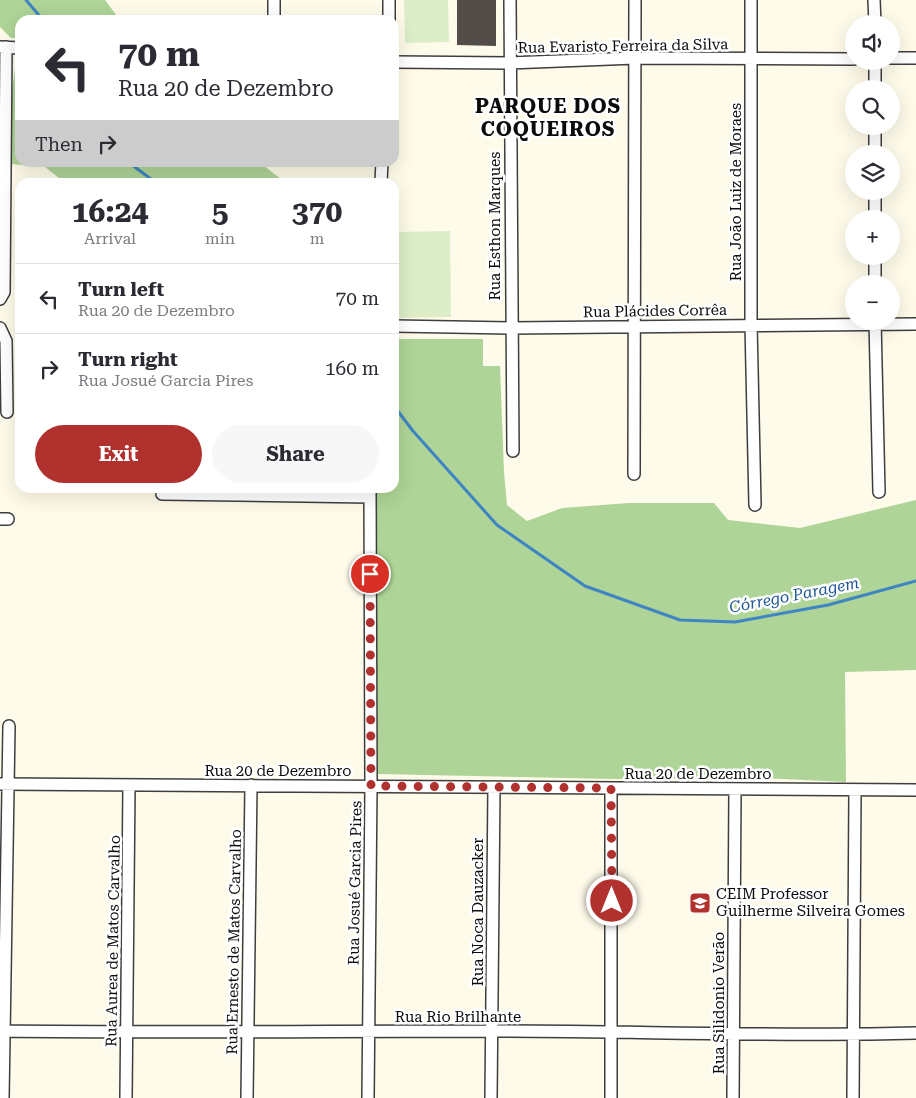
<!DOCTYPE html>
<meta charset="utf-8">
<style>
body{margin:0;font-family:"Roboto Serif",serif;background:#f7f7f7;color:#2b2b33;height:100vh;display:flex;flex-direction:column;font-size:19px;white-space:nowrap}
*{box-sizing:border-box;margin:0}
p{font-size:16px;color:#7c7c81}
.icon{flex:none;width:28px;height:28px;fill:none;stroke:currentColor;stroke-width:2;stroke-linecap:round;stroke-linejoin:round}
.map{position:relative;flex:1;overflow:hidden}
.sheet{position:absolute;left:15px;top:178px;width:384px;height:315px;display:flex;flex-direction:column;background:#fff;border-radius:15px;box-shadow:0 5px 20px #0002}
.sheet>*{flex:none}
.banner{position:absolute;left:15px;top:15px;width:384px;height:152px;border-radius:15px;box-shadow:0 5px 20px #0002;background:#fff;color:#2b2b33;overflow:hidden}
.controls{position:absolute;left:845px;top:15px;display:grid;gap:10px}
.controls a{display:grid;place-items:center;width:55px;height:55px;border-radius:50%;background:#fff;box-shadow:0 5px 20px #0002;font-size:25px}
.pin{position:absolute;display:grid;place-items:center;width:42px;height:42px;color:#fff;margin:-21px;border:2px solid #fff;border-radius:50%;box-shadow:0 1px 5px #0007}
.me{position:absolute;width:55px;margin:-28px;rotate:0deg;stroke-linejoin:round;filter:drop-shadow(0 0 4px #0008)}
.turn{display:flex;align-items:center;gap:18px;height:105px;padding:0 20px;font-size:22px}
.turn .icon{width:65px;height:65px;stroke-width:2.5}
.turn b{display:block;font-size:35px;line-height:42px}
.then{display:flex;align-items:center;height:48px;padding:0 20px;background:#0003;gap:10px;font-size:19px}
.eta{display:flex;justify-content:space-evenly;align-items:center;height:85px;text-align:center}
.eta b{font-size:30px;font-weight:700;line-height:35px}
.cta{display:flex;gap:10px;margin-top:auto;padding:10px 20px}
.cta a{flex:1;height:58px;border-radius:30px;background:#b0312d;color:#fff;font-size:20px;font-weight:700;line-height:58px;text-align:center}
.cta a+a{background:#f7f7f7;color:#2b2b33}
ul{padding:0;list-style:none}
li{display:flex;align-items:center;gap:15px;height:70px;padding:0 20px;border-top:1px solid #e1e1e2}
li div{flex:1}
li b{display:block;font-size:19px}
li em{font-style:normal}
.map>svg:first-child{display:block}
</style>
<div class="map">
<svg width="916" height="1098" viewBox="0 0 916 1098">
<rect width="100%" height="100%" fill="#fefbea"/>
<path fill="#aed497" d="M0 0H105L120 20H20V38H11L0 27Z
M16 61H20V162L260 163 285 182H64L45 167 11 164 10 106Z
M394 339H483V366H500L504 472 507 505 527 521 562 508 629 503H714L728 520 800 528 916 500V670L845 672 846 782 763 778 611 779 376 774V488H394Z"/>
<path fill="#ddedc8" d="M404 0H448L449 42 405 43Z
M450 231 451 317 394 318V232Z"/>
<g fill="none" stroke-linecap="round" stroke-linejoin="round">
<path stroke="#3f84c3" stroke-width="3" d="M26 0 43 20
M128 162 155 182
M394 406 413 431 497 525 585 586 680 620 735 622 828 605 916 581"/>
</g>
<path fill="#524d48" d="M457 0H496V46L457 45Z"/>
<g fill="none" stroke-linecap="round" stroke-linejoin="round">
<g stroke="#3e3e3e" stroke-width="14">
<path id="minor" d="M274 0V20
M389 0V20
M510 0 513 451
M751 0V324L755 505
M874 0 875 24
M0 47 20 48
M891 58H916
M875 61V89
M394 62 509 63 635 58 854 59
M875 126V154
M381 182 382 162
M875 191V219
M875 256V284
M0 299 4 292 6 47
M875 321 879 492
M394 326 511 328 916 324
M0 328 6 341 7 412
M634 474 635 0
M162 494 370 497
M0 519H8
M0 784 916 790
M0 1031C164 1033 328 1031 493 1031 634 1031 775 1037 916 1033
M3 1098 9 726
M126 1098 129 785
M247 1098 251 785
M368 1098 371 786 370 488
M491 1098 494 787
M611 1098V788
M733 1098 735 789
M853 1098 855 790"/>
</g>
<use href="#minor" stroke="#fff" stroke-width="11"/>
</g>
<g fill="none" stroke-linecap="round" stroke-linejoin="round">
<path stroke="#b0312d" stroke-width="9" stroke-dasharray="0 16.2" d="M370 574 371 786 611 788 612 901"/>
</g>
<defs>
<g id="school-square" transform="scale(1.125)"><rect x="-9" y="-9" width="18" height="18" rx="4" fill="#b0312d" stroke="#fff"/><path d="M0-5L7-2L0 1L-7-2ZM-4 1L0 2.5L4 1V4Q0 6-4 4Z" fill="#fff"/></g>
</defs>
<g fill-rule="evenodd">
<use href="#school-square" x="700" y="903"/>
</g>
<g text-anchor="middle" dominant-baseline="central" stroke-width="5" stroke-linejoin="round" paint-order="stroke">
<g font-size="15" fill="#0b0b0b" stroke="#fff">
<text transform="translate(623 46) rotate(-1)">Rua Evaristo Ferreira da Silva</text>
<text transform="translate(736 192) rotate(-90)">Rua João Luiz de Moraes</text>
<text transform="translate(495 226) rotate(-90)">Rua Esthon Marques</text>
<text transform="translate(655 311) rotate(-1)">Rua Plácides Corrêa</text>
<text x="278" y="771">Rua 20 de Dezembro</text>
<text x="698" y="774">Rua 20 de Dezembro</text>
<text transform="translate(355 883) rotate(-89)">Rua Josué Garcia Pires</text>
<text transform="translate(478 912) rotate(-90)">Rua Noca Dauzacker</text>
<text transform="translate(113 941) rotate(-89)">Rua Aurea de Matos Carvalho</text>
<text transform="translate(234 942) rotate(-89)">Rua Ernesto de Matos Carvalho</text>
<text transform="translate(719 1003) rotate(-90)">Rua Silidonio Verão</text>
<text x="458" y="1017">Rua Rio Brilhante</text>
</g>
<g font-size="15" fill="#0b0b0b" stroke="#fff" text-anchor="start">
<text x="716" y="894">CEIM Professor<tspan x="716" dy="17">Guilherme Silveira Gomes</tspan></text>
</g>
<g font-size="16" font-style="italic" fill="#1e5793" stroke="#fff">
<text transform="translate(794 595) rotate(-11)">Córrego Paragem</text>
</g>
<g font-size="20" font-weight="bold" letter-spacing="1" fill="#0b0b0b" stroke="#fff">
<text x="548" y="106">PARQUE DOS<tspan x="548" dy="23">COQUEIROS</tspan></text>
</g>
</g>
</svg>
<div class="controls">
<a><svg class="icon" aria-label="sound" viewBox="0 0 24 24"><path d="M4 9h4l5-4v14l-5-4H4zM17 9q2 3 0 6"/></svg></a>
<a><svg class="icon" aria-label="search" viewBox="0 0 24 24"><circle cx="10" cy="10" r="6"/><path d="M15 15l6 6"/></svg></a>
<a><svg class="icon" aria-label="layers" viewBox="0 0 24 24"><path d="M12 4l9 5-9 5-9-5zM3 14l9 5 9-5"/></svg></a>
<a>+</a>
<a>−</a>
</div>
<div class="pin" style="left:370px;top:574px;background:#d93025"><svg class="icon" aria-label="arrive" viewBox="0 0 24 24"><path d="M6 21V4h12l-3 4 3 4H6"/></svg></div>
<svg class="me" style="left:612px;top:901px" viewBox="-20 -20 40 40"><circle r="17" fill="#b0312d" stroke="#fff" stroke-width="3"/><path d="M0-11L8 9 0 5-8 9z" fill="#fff"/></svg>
<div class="banner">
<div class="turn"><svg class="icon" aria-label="left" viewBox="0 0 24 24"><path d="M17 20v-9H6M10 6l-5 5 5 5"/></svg><div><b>70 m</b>Rua 20 de Dezembro</div></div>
<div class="then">Then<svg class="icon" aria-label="right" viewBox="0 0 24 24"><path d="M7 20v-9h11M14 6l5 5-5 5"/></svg></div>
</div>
<section class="sheet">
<div class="eta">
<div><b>16:24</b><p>Arrival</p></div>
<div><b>5</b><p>min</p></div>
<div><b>370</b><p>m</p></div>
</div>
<ul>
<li><svg class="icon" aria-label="left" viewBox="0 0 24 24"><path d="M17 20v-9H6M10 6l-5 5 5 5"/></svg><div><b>Turn left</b><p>Rua 20 de Dezembro</p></div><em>70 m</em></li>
<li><svg class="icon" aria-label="right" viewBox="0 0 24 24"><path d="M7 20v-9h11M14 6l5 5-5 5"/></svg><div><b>Turn right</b><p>Rua Josué Garcia Pires</p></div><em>160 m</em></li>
</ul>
<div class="cta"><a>Exit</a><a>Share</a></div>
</section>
</div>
